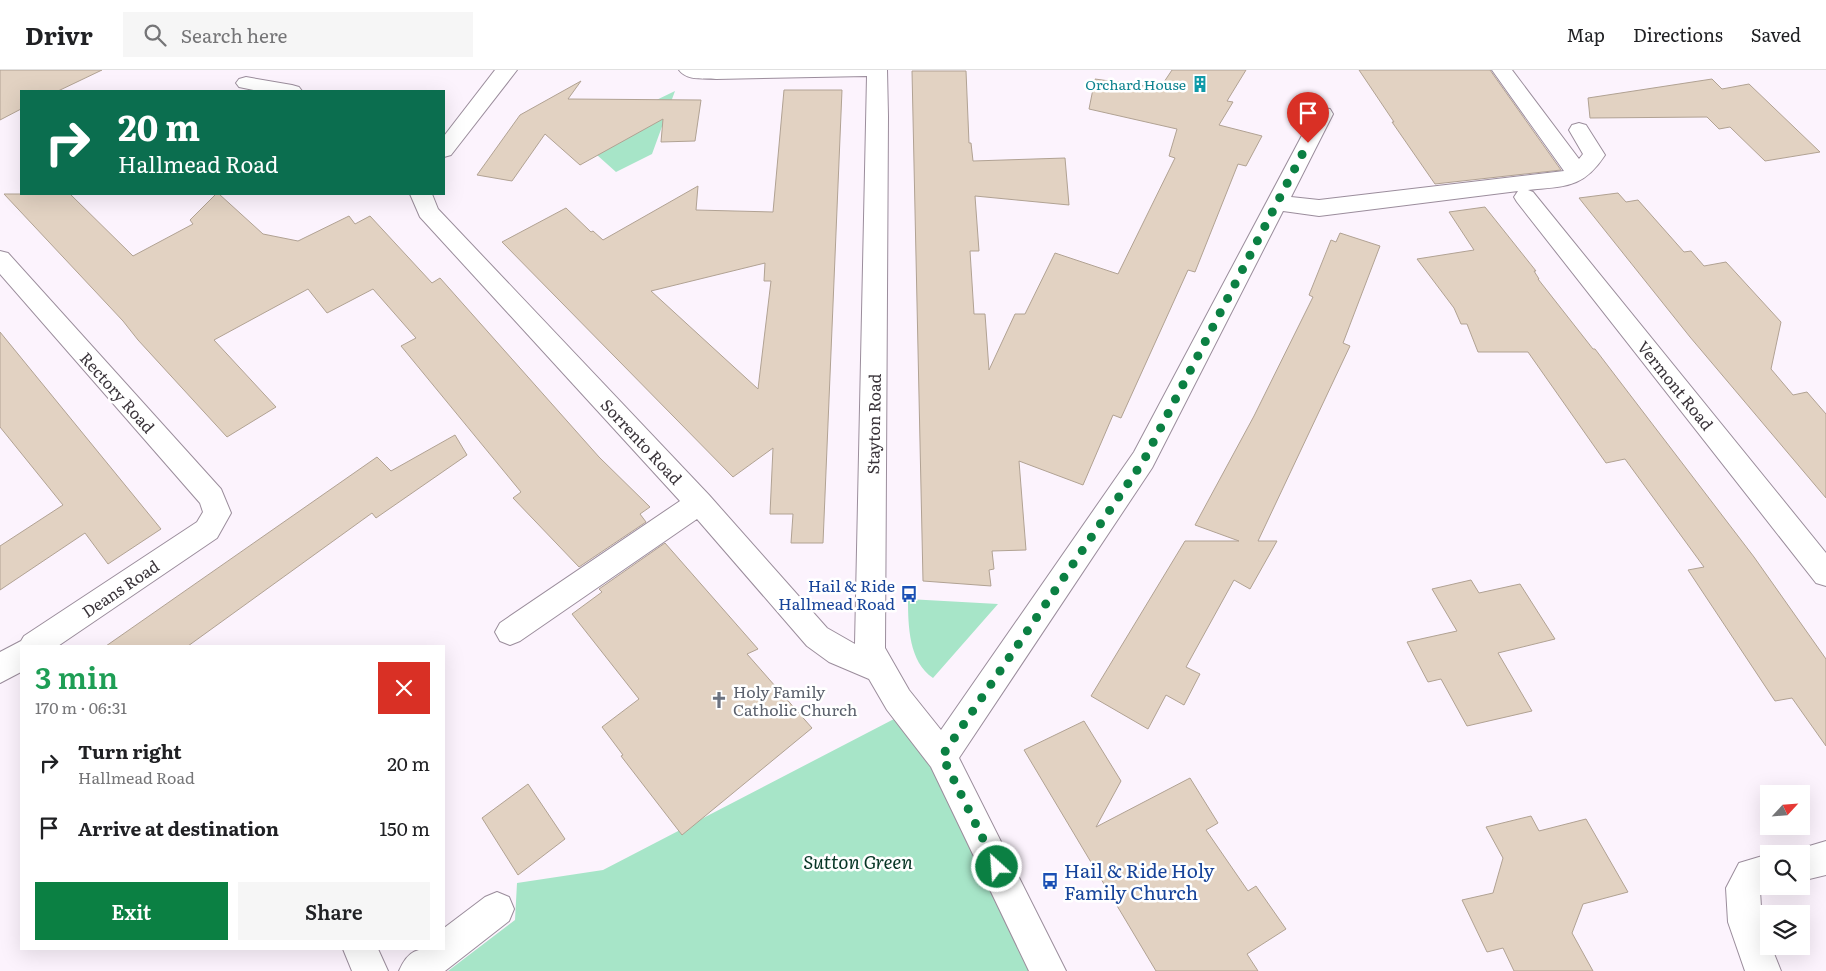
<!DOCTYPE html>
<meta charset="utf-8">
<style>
body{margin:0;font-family:Literata,serif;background:#f6f6f6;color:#202124;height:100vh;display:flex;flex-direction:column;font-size:19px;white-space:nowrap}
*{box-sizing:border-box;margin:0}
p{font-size:16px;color:#757577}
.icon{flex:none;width:28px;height:28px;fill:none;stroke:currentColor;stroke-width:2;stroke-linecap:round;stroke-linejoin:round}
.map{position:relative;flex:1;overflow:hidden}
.panel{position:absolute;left:20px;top:575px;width:425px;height:305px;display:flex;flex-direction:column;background:#fff;border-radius:0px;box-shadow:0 5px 20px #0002}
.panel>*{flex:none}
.banner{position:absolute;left:20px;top:20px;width:425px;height:105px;border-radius:0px;box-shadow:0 5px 20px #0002;background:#0b6e4f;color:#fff;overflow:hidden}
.needle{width:32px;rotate:64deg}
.fabs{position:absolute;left:1760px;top:715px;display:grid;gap:10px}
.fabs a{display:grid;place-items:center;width:50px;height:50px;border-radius:0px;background:#fff;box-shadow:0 5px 20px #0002;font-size:25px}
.pin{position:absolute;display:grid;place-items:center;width:42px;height:42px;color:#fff;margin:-51px -21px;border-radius:50% 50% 50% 0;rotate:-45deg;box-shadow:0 0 5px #0007}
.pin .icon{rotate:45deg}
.me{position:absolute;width:55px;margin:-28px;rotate:334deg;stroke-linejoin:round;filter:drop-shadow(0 0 4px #0008)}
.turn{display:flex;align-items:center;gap:18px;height:105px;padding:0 15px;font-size:22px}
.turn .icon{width:65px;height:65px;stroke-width:2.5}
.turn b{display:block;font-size:35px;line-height:42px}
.round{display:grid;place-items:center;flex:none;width:52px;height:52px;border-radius:0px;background:#f6f6f6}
.summary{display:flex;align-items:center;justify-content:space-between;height:85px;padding:0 15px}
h1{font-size:30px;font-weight:600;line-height:38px;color:#1e9e55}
.button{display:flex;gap:10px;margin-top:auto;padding:10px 15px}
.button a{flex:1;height:58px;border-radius:0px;background:#0b8043;color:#fff;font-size:20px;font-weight:600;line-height:58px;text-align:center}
.button a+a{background:#f6f6f6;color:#202124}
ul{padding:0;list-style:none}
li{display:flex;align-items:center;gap:15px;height:65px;padding:0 15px}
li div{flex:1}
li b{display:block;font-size:19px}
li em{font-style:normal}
header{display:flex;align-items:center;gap:30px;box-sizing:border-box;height:70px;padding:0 25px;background:#fff;border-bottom:1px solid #e0e0e0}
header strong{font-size:24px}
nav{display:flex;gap:28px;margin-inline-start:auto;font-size:18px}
.search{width:350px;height:45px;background:#f6f6f6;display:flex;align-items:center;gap:12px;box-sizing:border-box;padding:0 18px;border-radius:0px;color:#757577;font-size:19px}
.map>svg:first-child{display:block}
</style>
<header>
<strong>Drivr</strong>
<div class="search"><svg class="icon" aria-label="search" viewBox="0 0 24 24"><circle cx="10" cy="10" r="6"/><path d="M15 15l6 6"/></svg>Search here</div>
<nav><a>Map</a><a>Directions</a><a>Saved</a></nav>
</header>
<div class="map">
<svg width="1826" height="901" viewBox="0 0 1826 901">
<rect width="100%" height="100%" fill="#fcf3fd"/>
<path fill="#a7e5c8" d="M675 21 652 84 616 102 578 68Z
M908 529 998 534 933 608C909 592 908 556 908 529Z
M894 649 937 700 1034 901H448L515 850 517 813 603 800Z"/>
<path fill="#e2d2c2" stroke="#b1a293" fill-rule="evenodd" d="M0 0H102L58 21H21V39L0 50Z
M1172 0H1246L1227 31 1233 32 1219 55 1262 66 1246 96 1238 94 1195 202 1188 200 1121 348 1113 345 1083 415 1019 391 1026 480 992 481 994 499 989 500 991 516 923 511 912 1H966L969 73H971L973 91 1065 88 1069 135 975 126 979 181H970L974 244H985L989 300 1015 244H1025L1055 183 1118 204 1175 88 1169 86 1177 59 1089 39 1095 9 1160 18Z
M1359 0H1490L1561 100 1435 114 1392 52H1394Z
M1712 9 1722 19 1749 14 1820 82 1765 91 1730 57 1719 59 1707 47 1590 48 1588 28Z
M581 11 568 29 701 30 695 71 661 72 663 49 580 95 545 64 512 111 477 105 520 45Z
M784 20H842L823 473H791L793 444H770L773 378 733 407 502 172 566 138 591 162 593 161 603 170 698 116 696 140 773 142ZM765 193 764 211H771L758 319 651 221Z
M1618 123 1626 132 1638 130 1684 182 1691 181 1704 196 1726 192 1781 252 1771 299 1793 325 1807 322 1826 344V428L1690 267 1579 128Z
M4 124H70L133 186 193 154 190 150 216 124H219L263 164 298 171 349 146 355 154 370 146 432 213 440 208 599 387 650 437 640 444 646 452 579 497 513 428 521 422 401 276 416 268 373 219 327 243 308 219 214 270 276 337 227 367 138 270 123 251Z
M1485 137 1536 201H1534L1539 209H1538L1593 279H1595L1754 487 1826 589V676L1792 628 1775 631 1688 500 1704 497 1625 389 1606 393 1528 282H1478L1467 254H1461L1454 238 1417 189 1474 180 1449 142Z
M1340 163 1380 176 1343 273 1350 276 1258 471H1277L1250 519 1234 510 1186 597 1200 604 1184 635 1166 625 1148 659 1091 626 1185 471H1239L1195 455 1254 346 1313 227 1309 225 1331 170 1336 172Z
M0 262 161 459 108 494 85 463 0 520V476L63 435 0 357Z
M455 365 467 385 376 448 372 443 188 576H106L377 387 391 401Z
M665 473 758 579 747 584 812 658 682 765 621 686 623 685 602 657 639 629 572 544 602 522 599 519Z
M1471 510 1479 523 1520 514 1555 569 1498 583 1532 641 1467 656 1441 609 1428 612 1407 572 1457 561 1432 519Z
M1084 651 1121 711 1096 757 1190 708 1218 753 1206 760 1248 821 1256 816 1286 859 1247 884 1258 901H1156L1024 680Z
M528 714 565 769 518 805 482 748Z
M1531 746 1539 761 1586 749 1628 822 1583 834 1572 863 1593 901H1514L1503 878 1487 882 1462 830 1493 823 1503 788 1486 757Z"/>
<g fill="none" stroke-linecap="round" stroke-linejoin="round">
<g stroke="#9b8d9c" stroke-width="2">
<path id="minor" d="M495 0H517L451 85 444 87V66Z
M679 0H887L888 46 885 578 909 620 941 660 1134 382 1316 39 1323 38 1330 39 1333 44 1291 127 1319 130 1564 101 1492 0H1512L1579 89 1583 84 1569 60 1572 55 1579 53 1586 55 1605 85C1583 119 1564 116 1528 120L1533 122 1826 483V516L1816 513 1517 132 1514 127 1518 121 1319 146 1283 141 1152 398 959 688 1066 901H1029L931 697 887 640 869 609 829 592 807 576 697 449 520 571 510 575 500 571 495 562 500 553 680 431 420 147 410 124H432L438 139 709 425 827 558 855 574 867 6 716 9C704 8 687 11 679 0Z
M246 7 292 15 299 17 302 21H258L239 17 236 13 239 9Z
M0 181 8 183 221 419 231 443 217 468 58 576H21V602L0 613V582L21 571 24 566 197 452 203 442 200 433 0 204Z
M1826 771V805L1801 811V784H1789V782Z
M1769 784V816H1773L1760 821 1762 852 1769 869V876H1771L1781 901H1745L1728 852 1726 818 1739 793Z
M497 822 509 827 514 839 509 851 445 901H399C410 876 420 879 444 879V858L485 827Z
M343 879H378L388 901H352Z"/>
</g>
<use href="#minor" fill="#fff" fill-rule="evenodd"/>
</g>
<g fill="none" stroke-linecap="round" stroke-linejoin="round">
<path stroke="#0b8043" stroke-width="9" stroke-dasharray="0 16.2" d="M997 797 942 686 1144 390 1308 73"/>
</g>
<defs>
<g id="building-bare" transform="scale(1.35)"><path d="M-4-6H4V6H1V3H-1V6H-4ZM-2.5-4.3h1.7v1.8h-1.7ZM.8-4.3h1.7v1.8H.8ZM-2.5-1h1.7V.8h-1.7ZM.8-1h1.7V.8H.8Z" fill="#0f9aa8" stroke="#fff" stroke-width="2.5" paint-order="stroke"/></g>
<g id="bus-bare" transform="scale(1.35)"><path d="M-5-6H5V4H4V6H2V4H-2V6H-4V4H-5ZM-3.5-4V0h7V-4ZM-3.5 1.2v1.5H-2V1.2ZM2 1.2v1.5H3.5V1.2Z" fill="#1a4fb4" stroke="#fff" stroke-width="2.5" paint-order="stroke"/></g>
<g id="church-bare" transform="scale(1.35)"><path d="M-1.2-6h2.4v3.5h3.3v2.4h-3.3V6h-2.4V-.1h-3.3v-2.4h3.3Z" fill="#6b7280" stroke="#fff" stroke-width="2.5" paint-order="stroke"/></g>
</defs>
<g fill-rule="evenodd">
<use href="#building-bare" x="1200" y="14"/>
<use href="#bus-bare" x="909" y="524"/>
<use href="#church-bare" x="719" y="630"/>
<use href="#bus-bare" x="1050" y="811"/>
</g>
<g text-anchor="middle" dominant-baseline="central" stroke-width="5" stroke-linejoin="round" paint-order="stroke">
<g font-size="14" fill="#0d838f" stroke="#fff" text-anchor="end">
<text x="1186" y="14">Orchard House</text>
</g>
<g font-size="16" fill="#3a343a" stroke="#fff">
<text transform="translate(1676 315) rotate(51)">Vermont Road</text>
<text transform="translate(118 322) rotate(48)">Rectory Road</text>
<text transform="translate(873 354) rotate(-89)">Stayton Road</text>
<text transform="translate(642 371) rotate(47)">Sorrento Road</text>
<text transform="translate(120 518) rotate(-34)">Deans Road</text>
</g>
<g font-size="16" fill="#164399" stroke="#fff" text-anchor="end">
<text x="895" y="515">Hail &amp; Ride<tspan x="895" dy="18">Hallmead Road</tspan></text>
</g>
<g font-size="16" fill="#5b616d" stroke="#fff" text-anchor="start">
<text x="733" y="621">Holy Family<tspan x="733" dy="18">Catholic Church</tspan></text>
</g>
<g font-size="19" font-style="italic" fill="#063525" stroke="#fff">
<text x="858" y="791">Sutton Green</text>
</g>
<g font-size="19" fill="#164399" stroke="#fff" text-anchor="start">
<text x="1064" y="800">Hail &amp; Ride Holy<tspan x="1064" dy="22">Family Church</tspan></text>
</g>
</g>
</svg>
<div class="fabs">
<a><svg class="needle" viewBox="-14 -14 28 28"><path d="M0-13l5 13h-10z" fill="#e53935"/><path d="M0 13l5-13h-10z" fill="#757577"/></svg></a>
<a><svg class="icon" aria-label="search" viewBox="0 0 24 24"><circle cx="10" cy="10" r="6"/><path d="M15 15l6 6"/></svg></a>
<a><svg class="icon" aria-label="layers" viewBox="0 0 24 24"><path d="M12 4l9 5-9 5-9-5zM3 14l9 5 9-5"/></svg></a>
</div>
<div class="pin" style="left:1308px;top:73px;background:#d93025"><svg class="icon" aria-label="arrive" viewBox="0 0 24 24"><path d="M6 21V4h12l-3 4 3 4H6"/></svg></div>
<svg class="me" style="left:997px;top:797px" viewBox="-20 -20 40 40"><circle r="17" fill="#0b8043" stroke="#fff" stroke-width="3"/><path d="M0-11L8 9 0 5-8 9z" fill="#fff"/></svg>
<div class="banner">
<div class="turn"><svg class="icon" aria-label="right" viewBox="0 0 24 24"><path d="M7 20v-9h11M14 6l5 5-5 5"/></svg><div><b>20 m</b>Hallmead Road</div></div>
</div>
<section class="panel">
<div class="summary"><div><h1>3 min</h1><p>170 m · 06:31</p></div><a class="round" style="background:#d93025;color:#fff"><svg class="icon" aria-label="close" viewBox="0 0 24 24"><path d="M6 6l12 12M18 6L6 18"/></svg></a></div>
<ul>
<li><svg class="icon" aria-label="right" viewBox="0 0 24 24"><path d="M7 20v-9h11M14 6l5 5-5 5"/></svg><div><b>Turn right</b><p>Hallmead Road</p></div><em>20 m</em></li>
<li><svg class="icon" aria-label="arrive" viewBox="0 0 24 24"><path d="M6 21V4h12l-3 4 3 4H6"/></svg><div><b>Arrive at destination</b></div><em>150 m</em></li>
</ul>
<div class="button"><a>Exit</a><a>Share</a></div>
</section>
</div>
